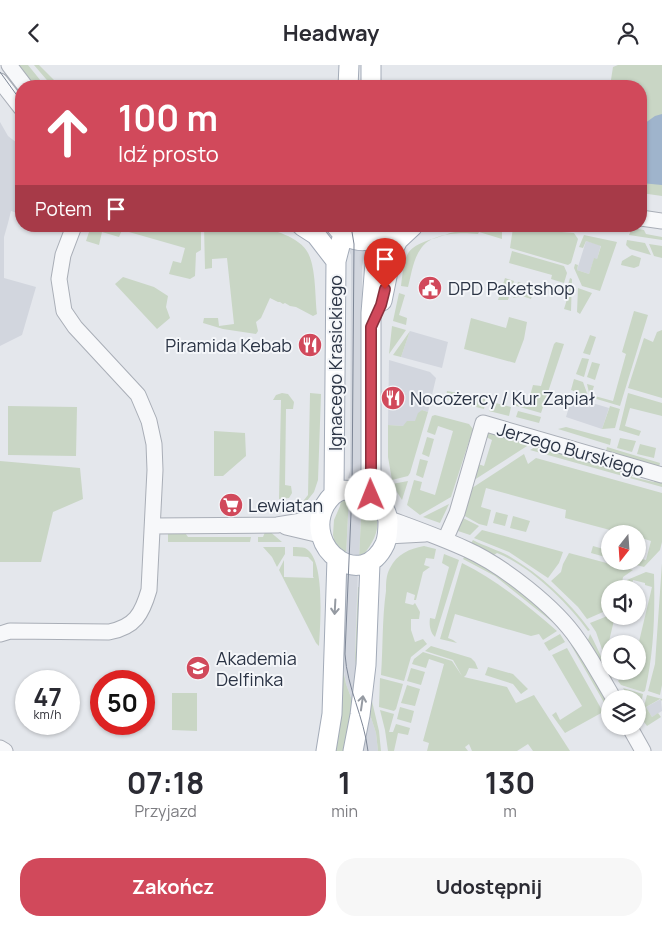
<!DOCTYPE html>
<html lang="pl">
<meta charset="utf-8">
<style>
body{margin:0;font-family:Manrope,sans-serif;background:#f7f7f7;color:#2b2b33;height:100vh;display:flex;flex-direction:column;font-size:19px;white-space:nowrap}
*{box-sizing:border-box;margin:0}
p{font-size:16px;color:#7c7c81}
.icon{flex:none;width:28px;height:28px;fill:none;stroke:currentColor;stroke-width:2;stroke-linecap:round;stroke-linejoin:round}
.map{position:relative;height:686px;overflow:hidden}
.sheet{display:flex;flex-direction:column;background:#fff;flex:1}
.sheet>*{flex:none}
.guide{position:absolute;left:15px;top:15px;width:632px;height:152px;border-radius:20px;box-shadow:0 1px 4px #0004;background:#d1495b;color:#fff;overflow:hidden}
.needle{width:32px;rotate:197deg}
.controls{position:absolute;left:601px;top:460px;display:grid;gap:10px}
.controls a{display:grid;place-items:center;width:45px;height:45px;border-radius:50%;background:#fff;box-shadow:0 1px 4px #0004;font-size:25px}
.speed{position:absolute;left:15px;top:605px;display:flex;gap:10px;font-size:25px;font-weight:700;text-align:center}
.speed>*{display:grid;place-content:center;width:65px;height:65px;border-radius:50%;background:#fff;box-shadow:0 1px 4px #0004;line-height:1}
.speed small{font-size:12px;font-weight:400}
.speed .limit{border:8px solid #d22;background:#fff;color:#111}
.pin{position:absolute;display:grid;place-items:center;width:42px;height:42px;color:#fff;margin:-51px -21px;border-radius:50% 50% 50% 0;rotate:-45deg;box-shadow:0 0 5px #0007}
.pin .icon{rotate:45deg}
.me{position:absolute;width:55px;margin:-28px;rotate:359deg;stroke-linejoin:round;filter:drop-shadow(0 0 4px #0008)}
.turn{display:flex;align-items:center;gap:18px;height:105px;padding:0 20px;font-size:22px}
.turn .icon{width:65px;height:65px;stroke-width:2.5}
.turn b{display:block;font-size:35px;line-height:42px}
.then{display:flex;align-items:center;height:48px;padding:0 20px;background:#0003;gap:10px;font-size:19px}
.eta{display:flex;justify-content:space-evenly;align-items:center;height:85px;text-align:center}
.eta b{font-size:30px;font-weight:700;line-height:35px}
.cta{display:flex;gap:10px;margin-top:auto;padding:10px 20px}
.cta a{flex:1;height:58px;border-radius:20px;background:#d1495b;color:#fff;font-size:20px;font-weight:700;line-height:58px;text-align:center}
.cta a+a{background:#f7f7f7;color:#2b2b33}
header{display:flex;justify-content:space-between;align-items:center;height:65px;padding:0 20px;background:#fff;font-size:22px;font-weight:700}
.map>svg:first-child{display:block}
</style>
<header><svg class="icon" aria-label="back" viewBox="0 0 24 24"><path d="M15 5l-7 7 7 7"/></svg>Headway<svg class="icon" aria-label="person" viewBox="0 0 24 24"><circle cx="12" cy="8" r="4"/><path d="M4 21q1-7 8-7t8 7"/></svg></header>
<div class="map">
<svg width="662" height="686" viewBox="0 0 662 686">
<rect width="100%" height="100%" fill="#e4e7ec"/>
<path fill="#d2d6de" d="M0 57 8 71 21 81V149L11 146 8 158 4 172V213L36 222 22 270 0 281Z
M586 176 601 180 597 194H594L589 209 577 205Z
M347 181 359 186H368L364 193 362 201V405L364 413H348L350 406 351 219V190Z
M410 266 448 277 442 303 401 292Z
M389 295 430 307 436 313 428 347 422 345 416 356 403 361 388 360Z
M572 332 609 343 602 364 566 352Z
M349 429 362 431 359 496 346 493Z
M346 504 358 506 355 586 357 606 356 646 346 619 342 593Z
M661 634 662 646 652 652 646 642Z
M367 640 376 668 378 686H364V676Z"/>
<path fill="#c9d6c5" d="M18 0H28L45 21H35Z
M34 0H39L60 21H52Z
M618 0H662V131L641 128V21H610L613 2Z
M91 161H201V185L196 188 195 211 190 214 169 209 173 196 181 198 185 183 122 165 119 172 102 167 99 180 86 176Z
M204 161C221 161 238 159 255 161 272 164 300 172 308 188 316 203 315 232 317 249L313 251 296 242 290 241 285 238 283 239 280 237H278L270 233 261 253 256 257 258 266 256 269 223 264 203 258 204 253H218L219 261 234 259 227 193 212 194V203L205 204Z
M513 163 574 168 578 174 571 198 568 200 510 183Z
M632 163 644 165 646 169 662 172V175L629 170Z
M455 167H502V174L479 167 478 169C461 167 430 167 420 185 413 195 411 211 408 222L401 221C405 189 404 182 436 173 443 171 448 168 455 167Z
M584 170 617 177 600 226 582 221 574 203 575 199 578 200 577 205 589 209 594 193 597 194 601 181 586 176 583 183 579 182Z
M627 175 645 178 651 190 630 184 626 180Z
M649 179 662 181V193L654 191Z
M512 186 564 201 567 208 564 218 551 214 552 210 509 198Z
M632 190 641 193 639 201 634 203 621 200 622 196Z
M123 212 154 222 168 231 166 242 170 253 157 264 115 219Z
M505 213 514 216 508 235H498Z
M570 213 572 214 571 246 564 244 568 231 565 230Z
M518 217 535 222 531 234 522 231 513 233Z
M578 223 592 228 580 249 577 247Z
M399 228 405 230 399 250 407 253 406 260 393 256Z
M634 246 648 250 620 341 590 332 587 319 594 321 591 330 613 336 626 289 622 287Z
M509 252 527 257 524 274 515 298 464 284 471 253 506 263Z
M392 261 406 265 389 289Z
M662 265V333L628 323 644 273 653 277 657 267Z
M410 266 401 292 393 290Z
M590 270 596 272 590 290 583 288Z
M556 277 564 279 541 348 513 340 515 333 528 338 533 320 541 321 554 279Z
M582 293 589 294 584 312 576 309Z
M592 297 600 299 595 315 587 312Z
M574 314 583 317 588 331 571 325Z
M447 326 464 329 462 337 446 334Z
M282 328 288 329 294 337 293 344H286L285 420 291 421 292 428 289 433 279 434 281 335H273L276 330Z
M310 328 321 329 318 415 314 427 302 442 300 440 308 430Z
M628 328 662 338V351L630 343 625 361 641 366 639 371 619 365Z
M469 330 486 334 484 344 468 340Z
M492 337 511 342 509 351 489 346Z
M8 341 77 342 76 391 8 390Z
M610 341 620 344 615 363 602 364Z
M422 345 428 347 410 408 408 411 392 415 388 392V360L403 361 407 356H415L418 348Z
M518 346 541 352 539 358 516 352Z
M435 350 469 359 473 364 451 432 420 450 407 440 414 415 422 417 420 425 435 430 453 366 438 361 435 370 427 367 432 351Z
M566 362 611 374 610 380 558 364Z
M214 366 245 368 246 391 223 411H214Z
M489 367 529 377 527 381 471 417 478 399 484 401 492 375 486 372Z
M427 372 434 374 429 392 422 389Z
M620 373 636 376 632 387 617 383Z
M640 379 656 383 654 393 637 389Z
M537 381 632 408V412L654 417 655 414 662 416V422L530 385Z
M607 382 660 398 658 406 606 386Z
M524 389 528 399 536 393 662 428V477L660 485 644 502 633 499 634 496H638V493L646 495 651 476 638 472V469H625L565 453 566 445 486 423 481 442 491 445 487 461 479 459 463 450 472 423Z
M420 394 428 396 423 413 416 410Z
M0 396 80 403 83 434 53 447 41 497H0Z
M408 416 402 435 392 419Z
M349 430 346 491 335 479 333 470 334 455 340 441 341 435Z
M362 432C387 452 378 474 359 495Z
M449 439 440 458 423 452Z
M496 447 508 450 505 461 493 458Z
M513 451 530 456 526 467 510 463Z
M463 453 479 461 470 470 458 466Z
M168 465H183L188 472H251L250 477H168Z
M268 465 282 477H258V472H263L265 467Z
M482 465 563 487 559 498 548 513 509 487 474 473Z
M473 475C484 481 498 485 509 491 541 510 568 535 590 565L588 566C568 538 530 501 497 488L491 492 470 480Z
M424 481 436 484 434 494 426 493 424 500 430 502 423 507 416 535H414L415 530 407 527 405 538 413 540 415 538 420 547 419 554H411V565L415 577 423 574 427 579 411 592 404 616 381 610C383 582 382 554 386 526 386 518 386 510 390 503 397 489 409 484 424 481Z
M593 481 610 486 609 493 591 488Z
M263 482H285V489L277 502 272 492Z
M293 482C297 482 302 482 305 483 326 493 320 561 319 581L316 578 279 505 284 495V512L314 513 313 512V497L308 492 293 491Z
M569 488 633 505 623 512 621 524H610V544L587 554 578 542 551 516 561 507 563 499Z
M444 489 459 495 435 572C430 567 429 560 430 553L435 554 449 502 442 498Z
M466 489 527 530 560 563 495 511 463 494Z
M462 498C497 515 528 541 557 566L543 575 539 569 531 571 455 549 448 573 453 575 457 578 440 574Z
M662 498V620L660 630 648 626 655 599Z
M646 507 654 509C655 548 654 588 645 626L643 627 621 620 618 616 625 606H638L643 582 638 581 652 522 645 520V518L633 515 631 524H626L627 515Z
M358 522 363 523 358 613 355 593Z
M610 550V551H615L605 593 596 567 590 558Z
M560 569 565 577 549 586 544 578Z
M590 569C598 583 603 598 612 613L609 614 587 578Z
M573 579 610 639V648L571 580Z
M431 581 471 593 475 597 478 604 469 603 466 610 464 612 507 622 516 638 534 630 570 686H533L528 679 517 686H472L469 679 465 682 468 686H427L429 678 423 676 444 599 429 594 426 603 412 599 414 594 423 587 452 596 462 611 453 595 425 586Z
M567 583 603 647 565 668 552 650 556 647 560 655 582 641 552 590Z
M342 599 346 619 356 646 348 686H332Z
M488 602 513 609 528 624 521 629 513 619 485 610Z
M411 603 425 607 421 620 407 616Z
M380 613 403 619 396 644 394 646 379 642Z
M407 620 420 624 415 641 401 638Z
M623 623 643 629 639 648 638 634H630Z
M172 628H197V666L172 665Z
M647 630 662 634V636L660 634 646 642 652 652 658 648 661 652 647 661 641 653Z
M371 632 379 666 381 686H378L376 668 367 640Z
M400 642 414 646 411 658 397 654Z
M380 645 394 649 389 667H393L396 659 410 663 408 670 398 668 394 686H388L385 665Z"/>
<path fill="#9fb4cc" d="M662 49V120L641 118V61L655 51Z"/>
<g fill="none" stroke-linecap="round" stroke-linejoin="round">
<g stroke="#a9aeb7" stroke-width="17">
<path id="minor" d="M9 0 25 21
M0 16 21 43
M641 153 662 156
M387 453C414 463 440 472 466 484 502 500 556 542 578 575 591 593 602 614 614 634
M153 461 277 460 320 453
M286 462 320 470
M387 471 425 469
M445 475 457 448 483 358 662 410
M0 569 10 566 109 567C135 562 142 549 149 525L155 405 154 379 149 356 138 330 75 262 64 246 59 214 63 190 74 161
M629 661 643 686
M0 683 5 686"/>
</g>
<g stroke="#a3abb8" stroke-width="21">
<path id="major" d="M348 21 349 0
M371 21V0
M302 161 316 170 336 196
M336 161C351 181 376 180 392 161
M382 236 392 187 398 175 413 161
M342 425C364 426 385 431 388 456 388 463 388 472 385 479 362 528 302 483 325 440 330 432 334 428 342 425Z
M334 427 336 196 343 169
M371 431V248L377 173
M326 686 332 649 337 493
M353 686 360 650 366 600 370 498"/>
</g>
<use href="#minor" stroke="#f7f8fa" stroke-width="15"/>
<use href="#major" stroke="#fff" stroke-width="19"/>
<path stroke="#7d8696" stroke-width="1" d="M0 7 21 36
M351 161 354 179 352 425 345 589C347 623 364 652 368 686"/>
</g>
<defs><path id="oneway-shaft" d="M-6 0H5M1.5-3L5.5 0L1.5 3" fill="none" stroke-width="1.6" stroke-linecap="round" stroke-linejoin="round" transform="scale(1.25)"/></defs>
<g stroke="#959aa2">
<use href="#oneway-shaft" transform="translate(335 542) rotate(93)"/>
<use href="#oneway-shaft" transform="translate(362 638) rotate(-82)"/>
</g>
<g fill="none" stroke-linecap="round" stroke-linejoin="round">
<g stroke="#882f3b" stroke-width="12">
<path id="route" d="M371 430V262L381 240 385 224"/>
</g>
<use href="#route" stroke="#d1495b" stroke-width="9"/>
</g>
<defs>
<g id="civic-disc" transform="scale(1.25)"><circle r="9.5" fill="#d1495b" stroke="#f4f6f9"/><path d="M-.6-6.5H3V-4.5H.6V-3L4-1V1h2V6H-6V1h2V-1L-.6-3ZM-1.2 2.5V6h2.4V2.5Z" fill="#fff"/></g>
<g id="restaurant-disc" transform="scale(1.25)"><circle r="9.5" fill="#d1495b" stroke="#f4f6f9"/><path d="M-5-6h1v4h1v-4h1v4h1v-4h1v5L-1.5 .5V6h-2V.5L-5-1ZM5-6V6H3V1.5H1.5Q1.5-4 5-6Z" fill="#fff"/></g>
<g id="supermarket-disc" transform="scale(1.25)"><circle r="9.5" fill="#d1495b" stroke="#f4f6f9"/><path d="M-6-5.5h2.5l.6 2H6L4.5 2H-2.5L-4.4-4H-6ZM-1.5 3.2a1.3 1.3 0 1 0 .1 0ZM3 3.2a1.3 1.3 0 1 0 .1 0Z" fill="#fff"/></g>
<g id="school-disc" transform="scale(1.25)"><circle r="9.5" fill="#d1495b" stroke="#f4f6f9"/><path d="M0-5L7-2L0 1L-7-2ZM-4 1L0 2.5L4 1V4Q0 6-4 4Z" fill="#fff"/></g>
</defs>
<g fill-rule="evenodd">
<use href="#civic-disc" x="430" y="223"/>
<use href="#restaurant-disc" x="310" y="280"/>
<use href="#restaurant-disc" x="393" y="333"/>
<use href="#supermarket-disc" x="231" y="440"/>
<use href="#school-disc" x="198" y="603"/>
</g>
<g text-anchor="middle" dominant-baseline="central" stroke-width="4" stroke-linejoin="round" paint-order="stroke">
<g font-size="18" fill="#2b3445" stroke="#f4f6f9" text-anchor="start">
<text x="448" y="223">DPD Paketshop</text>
<text x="292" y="280" text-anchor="end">Piramida Kebab</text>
<text x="410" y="333">Nocożercy / Kur Zapiał</text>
<text x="248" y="440">Lewiatan</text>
<text x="216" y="593">Akademia<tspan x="216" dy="21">Delfinka</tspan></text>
</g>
<g font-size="18" fill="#2b3445" stroke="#f4f6f9">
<text transform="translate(335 298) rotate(-90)">Ignacego Krasickiego</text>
<text transform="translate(571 384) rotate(16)">Jerzego Burskiego</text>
</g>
</g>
</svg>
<div class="controls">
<a><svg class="needle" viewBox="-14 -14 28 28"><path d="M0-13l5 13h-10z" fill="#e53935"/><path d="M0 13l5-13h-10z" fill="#7c7c81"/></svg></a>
<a><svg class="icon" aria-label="sound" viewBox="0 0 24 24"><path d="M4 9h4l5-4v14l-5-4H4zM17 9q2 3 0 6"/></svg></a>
<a><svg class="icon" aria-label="search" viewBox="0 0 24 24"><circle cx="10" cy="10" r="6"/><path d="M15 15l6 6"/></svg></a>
<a><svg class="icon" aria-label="layers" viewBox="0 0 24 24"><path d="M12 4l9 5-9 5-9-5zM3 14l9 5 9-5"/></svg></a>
</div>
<div class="speed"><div>47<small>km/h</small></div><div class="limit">50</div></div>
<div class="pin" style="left:385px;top:224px;background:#d93025"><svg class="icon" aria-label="arrive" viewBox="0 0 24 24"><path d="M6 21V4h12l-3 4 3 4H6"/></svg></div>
<svg class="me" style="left:371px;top:430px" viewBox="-20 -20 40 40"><circle r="19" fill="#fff"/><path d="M0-13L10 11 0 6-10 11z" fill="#d1495b"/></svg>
<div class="guide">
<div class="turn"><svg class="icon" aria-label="ahead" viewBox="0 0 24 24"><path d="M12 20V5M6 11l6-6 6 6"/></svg><div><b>100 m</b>Idź prosto</div></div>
<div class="then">Potem<svg class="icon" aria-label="arrive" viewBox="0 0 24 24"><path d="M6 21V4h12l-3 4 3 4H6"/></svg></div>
</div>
</div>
<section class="sheet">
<div class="eta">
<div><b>07:18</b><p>Przyjazd</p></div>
<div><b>1</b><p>min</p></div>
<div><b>130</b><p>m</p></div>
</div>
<div class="cta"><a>Zakończ</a><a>Udostępnij</a></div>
</section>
